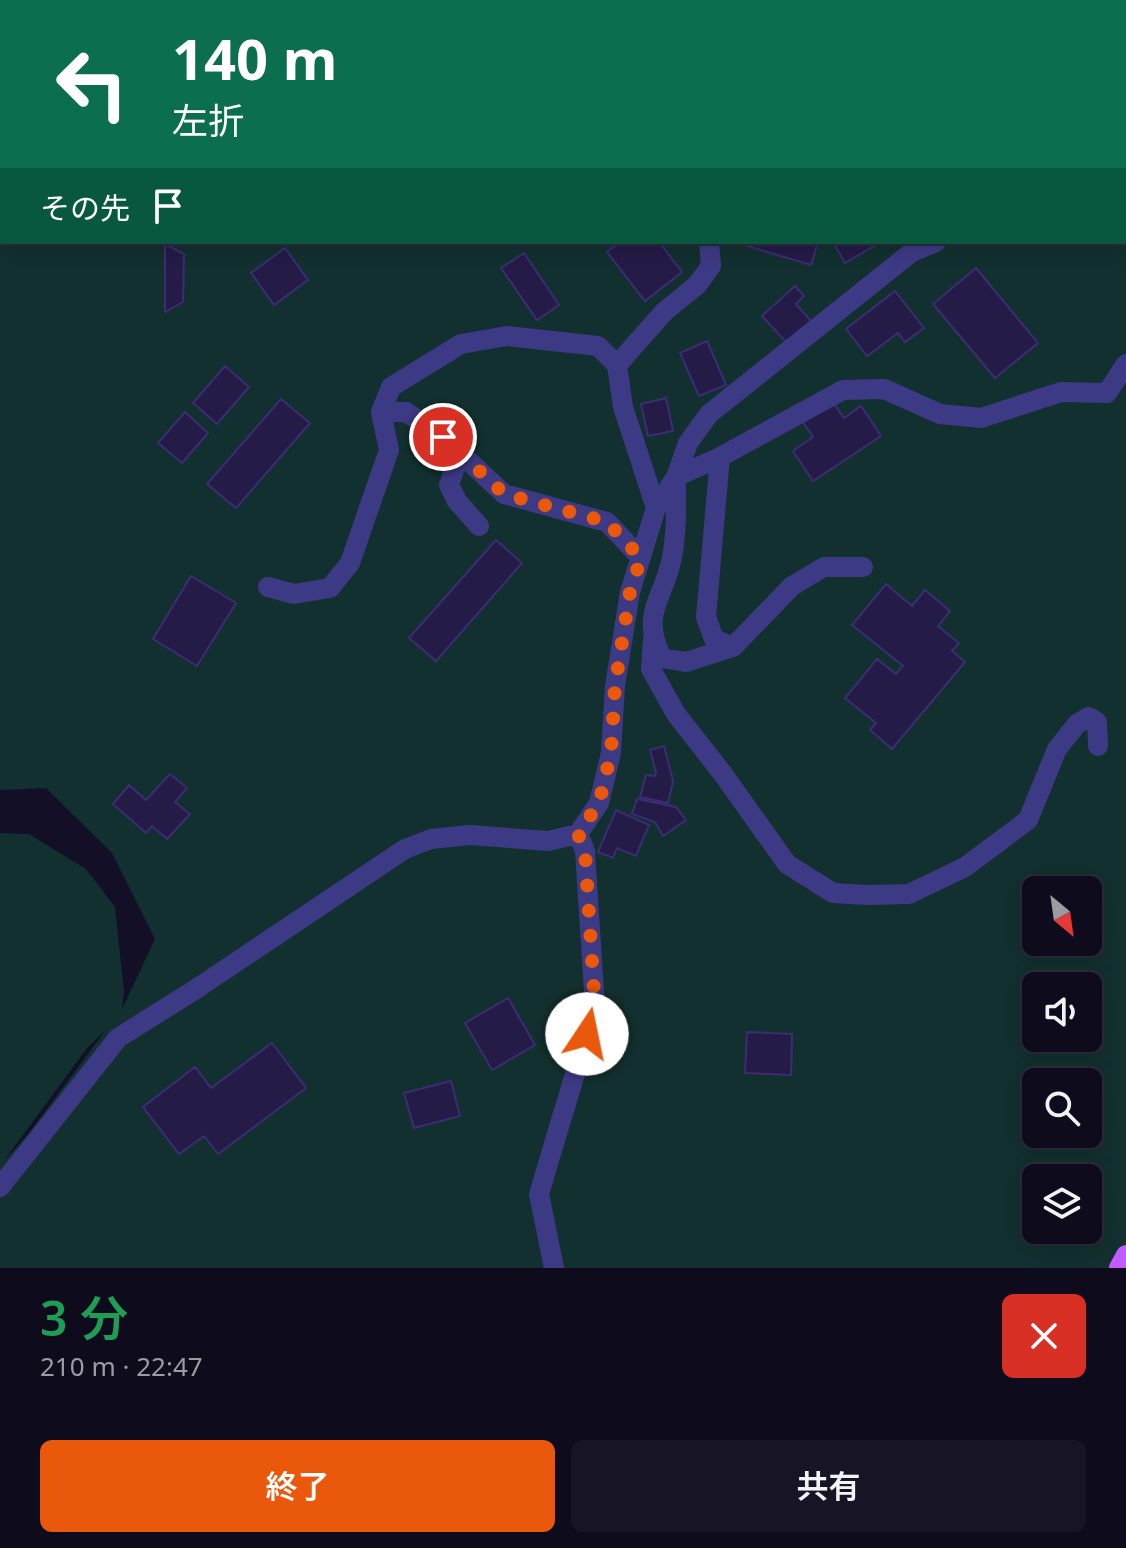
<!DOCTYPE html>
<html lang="ja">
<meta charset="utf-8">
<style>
body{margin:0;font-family:"Noto Sans","Noto Sans JP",sans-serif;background:#171425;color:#f1f3f6;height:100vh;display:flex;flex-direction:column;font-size:30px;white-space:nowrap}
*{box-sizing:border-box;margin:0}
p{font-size:26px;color:#9b9ba3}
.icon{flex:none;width:44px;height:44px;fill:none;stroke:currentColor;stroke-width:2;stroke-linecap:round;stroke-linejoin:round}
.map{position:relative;height:1268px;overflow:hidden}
.panel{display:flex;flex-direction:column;background:#0e0b1c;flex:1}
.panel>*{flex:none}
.top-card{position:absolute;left:0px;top:0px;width:1126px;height:244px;box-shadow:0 4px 20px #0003,0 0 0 2px #2e2b3b;background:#0b6e4f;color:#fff;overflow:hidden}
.needle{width:52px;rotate:151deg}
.controls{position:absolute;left:1022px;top:876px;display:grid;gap:16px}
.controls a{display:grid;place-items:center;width:80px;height:80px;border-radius:12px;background:#0e0b1c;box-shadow:0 4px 20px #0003,0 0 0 2px #2e2b3b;font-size:40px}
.pin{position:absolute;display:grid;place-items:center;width:68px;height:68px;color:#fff;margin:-34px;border:4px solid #fff;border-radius:50%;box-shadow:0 2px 8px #0007}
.me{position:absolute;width:88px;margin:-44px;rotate:11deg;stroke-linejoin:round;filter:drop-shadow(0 0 6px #0008)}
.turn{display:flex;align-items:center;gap:28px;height:168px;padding:0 40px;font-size:36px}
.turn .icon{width:104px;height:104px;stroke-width:2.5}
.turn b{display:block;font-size:56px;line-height:68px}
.then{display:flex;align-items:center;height:76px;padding:0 40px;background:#0003;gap:16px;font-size:30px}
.round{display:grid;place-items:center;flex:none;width:84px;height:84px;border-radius:12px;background:#171425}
.overview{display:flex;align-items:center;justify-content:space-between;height:136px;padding:0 40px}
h1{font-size:48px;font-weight:600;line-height:60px;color:#1e9e55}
.action{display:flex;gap:16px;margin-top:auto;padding:16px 40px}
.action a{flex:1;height:92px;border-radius:12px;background:#ea580c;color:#fff;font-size:32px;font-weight:600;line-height:92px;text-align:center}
.action a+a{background:#171425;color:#f1f3f6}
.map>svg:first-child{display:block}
</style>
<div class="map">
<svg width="1126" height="1268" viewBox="0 0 1126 1268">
<rect width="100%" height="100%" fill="#130f26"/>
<path fill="#12302f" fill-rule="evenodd" d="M0 0 852 2H2V242H1124V214L1126 216V1268H0V833L29 834 86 869 115 907 124 991 122 1009 155 939 112 853 46 788 0 790ZM1036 890H1088V942H1036ZM1036 986H1088V1038H1036ZM105 1031 29 1133 3 1162 88 1047ZM1036 1082H1088V1134H1036ZM1036 1178H1088V1230H1036Z"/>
<path fill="#241b47" stroke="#3b2d73" stroke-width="2" d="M620 242H659L682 272 645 301 607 252Z
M734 242H818L811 265Z
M833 242H881L845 263Z
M165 244 184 254 183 302 165 312Z
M285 248 308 280 274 305 251 273Z
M524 253 559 305 537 320 501 268Z
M976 268 1038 343 995 378 933 304Z
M795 286 804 296 796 304 811 321 787 343 762 316Z
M895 291 924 328 905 342 898 333 867 356 846 329Z
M707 341 726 385 699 396 680 353Z
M225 366 249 387 217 424 193 403Z
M666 398 673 431 648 436 641 404Z
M281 399 310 423 236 508 207 484Z
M833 402 844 418 861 406 881 436 813 481 793 451 813 437 803 422Z
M185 412 208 433 182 463 158 443Z
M496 540 522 563 436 661 409 638Z
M191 576 236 603 197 666 153 639Z
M886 584 912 606 925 590 950 611 938 626 959 643 952 651 965 662 892 749 870 730 876 723 845 698 877 659 896 674 903 666 852 625Z
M664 746 673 781 668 803 640 797 646 775 655 776 656 772 650 750Z
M170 774 187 788 175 802 190 814 167 839 152 826 146 833 113 804 129 785 146 800Z
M637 799 676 807 686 820 663 836 655 822 632 814Z
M616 810 649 825 636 856 617 848 613 858 598 852Z
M508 998 535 1045 492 1070 465 1023Z
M747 1032 792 1034 791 1075 745 1073Z
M272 1043 306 1088 218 1154 204 1136 179 1154 143 1107 195 1067 211 1088Z
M451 1081 460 1116 414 1128 404 1093Z"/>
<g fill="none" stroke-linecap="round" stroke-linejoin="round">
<path stroke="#3d3a85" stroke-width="20" d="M195 0 196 2
M620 0V2
M160 2 165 0
M0 146H2
M617 365 664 312 697 285 711 266 709 242
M381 412H406L443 437 504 494 607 522 641 558
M460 452 449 485 457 501 479 526
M720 457 706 617 714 639 733 647
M863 567H824L792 586 733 647 686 662 662 658C639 611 665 598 672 557 677 531 676 504 676 477L720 457 843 390 884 389 940 414 981 418 1061 392 1107 393 1126 364
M268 587 294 594 330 588 350 563 389 450 381 412 391 387 461 344 507 336 598 346 617 365 623 407 656 508
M653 639 651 669 676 714 723 774 787 864 833 893 867 895 909 894 965 867 1028 820 1057 749 1077 724 1089 717 1097 722 1098 746
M0 1187 118 1038 196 989 405 849 431 839 470 835 548 841 578 834 599 803 611 753 615 686 630 592 656 508 676 477 688 443 709 414 912 252 936 242
M554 1268 539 1194 595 1007 585 851 578 834"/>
<path stroke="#c25bff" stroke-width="20" d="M1124 93 1126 85
M1124 140 1126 148
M1119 1268 1126 1255"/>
</g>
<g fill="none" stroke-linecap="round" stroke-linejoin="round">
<path stroke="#ea580c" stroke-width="14" stroke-dasharray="0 25.2" d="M443 437 504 494 607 522 641 558 630 592 615 686 611 753 599 803 578 834 585 851 595 1007 587 1034"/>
</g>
</svg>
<div class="controls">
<a><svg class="needle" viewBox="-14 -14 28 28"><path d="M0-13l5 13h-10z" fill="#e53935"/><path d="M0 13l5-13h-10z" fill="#9b9ba3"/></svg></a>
<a><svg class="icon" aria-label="sound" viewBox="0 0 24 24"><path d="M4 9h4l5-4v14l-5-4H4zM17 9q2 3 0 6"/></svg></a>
<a><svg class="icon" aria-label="search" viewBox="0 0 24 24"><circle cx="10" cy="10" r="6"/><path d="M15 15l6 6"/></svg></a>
<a><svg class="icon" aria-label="layers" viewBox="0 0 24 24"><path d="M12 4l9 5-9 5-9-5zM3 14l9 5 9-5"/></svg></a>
</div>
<div class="pin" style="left:443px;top:437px;background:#d93025"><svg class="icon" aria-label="arrive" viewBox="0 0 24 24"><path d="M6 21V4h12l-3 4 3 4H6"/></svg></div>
<svg class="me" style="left:587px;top:1034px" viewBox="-20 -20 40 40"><circle r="19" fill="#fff"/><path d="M0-13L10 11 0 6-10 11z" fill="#ea580c"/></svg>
<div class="top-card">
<div class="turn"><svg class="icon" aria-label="left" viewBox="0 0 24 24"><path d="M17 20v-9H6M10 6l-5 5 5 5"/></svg><div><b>140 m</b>左折</div></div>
<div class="then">その先<svg class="icon" aria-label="arrive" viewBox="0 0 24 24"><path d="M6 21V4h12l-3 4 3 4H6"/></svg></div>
</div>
</div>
<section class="panel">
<div class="overview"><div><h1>3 分</h1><p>210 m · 22:47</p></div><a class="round" style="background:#d93025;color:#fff"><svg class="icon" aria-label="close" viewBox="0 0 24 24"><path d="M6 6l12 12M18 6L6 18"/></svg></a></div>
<div class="action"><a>終了</a><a>共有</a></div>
</section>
